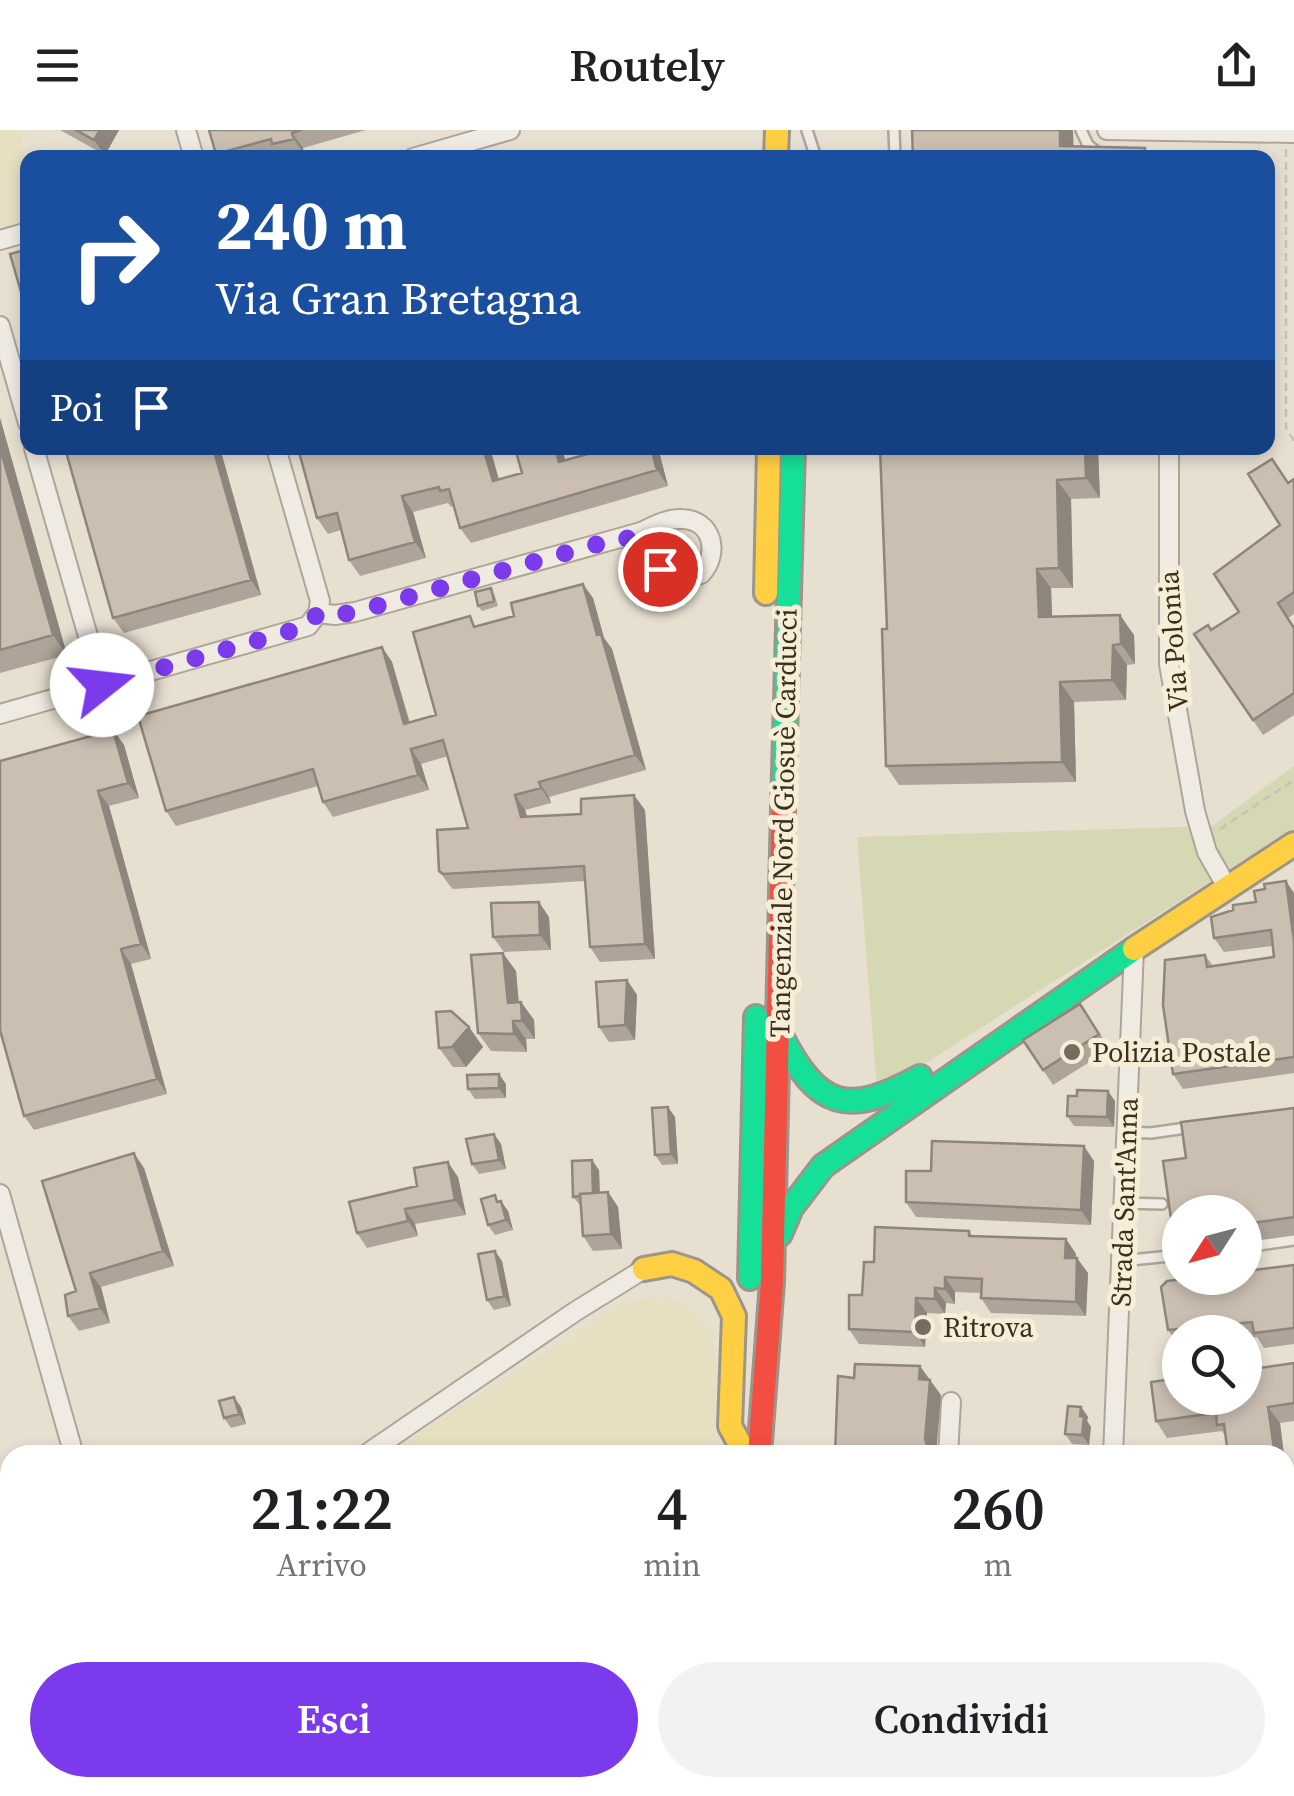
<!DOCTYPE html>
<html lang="it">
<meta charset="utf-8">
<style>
body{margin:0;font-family:"Source Serif 4",serif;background:#f2f2f2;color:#202124;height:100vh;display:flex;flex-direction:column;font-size:38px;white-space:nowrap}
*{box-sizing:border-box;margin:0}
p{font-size:32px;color:#757577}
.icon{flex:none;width:55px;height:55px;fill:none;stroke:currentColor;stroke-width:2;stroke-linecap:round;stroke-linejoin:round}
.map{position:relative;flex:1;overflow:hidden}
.sheet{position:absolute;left:0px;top:1315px;width:1295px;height:352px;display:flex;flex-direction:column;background:#fff;border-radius:30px 30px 0 0;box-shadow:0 5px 15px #0003}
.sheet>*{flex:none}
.banner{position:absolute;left:20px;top:20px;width:1255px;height:305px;border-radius:20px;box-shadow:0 5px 15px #0003;background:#1a4fa0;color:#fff;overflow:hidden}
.needle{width:65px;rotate:234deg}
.buttons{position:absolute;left:1162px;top:1065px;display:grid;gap:20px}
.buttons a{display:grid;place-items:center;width:100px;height:100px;border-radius:50%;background:#fff;box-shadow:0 5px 15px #0003;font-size:50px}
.pin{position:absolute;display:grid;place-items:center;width:85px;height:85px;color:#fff;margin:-42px;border:5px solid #fff;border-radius:50%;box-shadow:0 2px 10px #0007}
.me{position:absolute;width:110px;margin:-55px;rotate:74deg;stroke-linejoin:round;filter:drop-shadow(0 0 8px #0008)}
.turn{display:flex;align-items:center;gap:35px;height:210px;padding:0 30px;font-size:45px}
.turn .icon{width:130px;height:130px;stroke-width:2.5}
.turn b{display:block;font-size:70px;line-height:85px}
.then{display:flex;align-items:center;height:95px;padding:0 30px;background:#0003;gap:20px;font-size:38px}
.eta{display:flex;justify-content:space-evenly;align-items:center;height:170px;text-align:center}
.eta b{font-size:60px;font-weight:600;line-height:70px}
.action{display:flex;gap:20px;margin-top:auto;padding:20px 30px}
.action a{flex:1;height:115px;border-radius:60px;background:#7c3aed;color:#fff;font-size:40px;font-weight:600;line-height:115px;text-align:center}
.action a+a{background:#f2f2f2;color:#202124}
header{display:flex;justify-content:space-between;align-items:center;height:130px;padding:0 30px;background:#fff;font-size:45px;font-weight:600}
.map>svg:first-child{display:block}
</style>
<header><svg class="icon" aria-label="menu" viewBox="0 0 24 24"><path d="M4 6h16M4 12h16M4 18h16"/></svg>Routely<svg class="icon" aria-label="share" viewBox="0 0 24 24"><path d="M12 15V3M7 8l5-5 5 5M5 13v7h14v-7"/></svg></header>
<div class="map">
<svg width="1294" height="1666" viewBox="0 0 1294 1666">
<rect width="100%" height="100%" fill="#e7e0d1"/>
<path fill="#e6dfc2" d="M0 0H18L27 31 28 91 0 99Z
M659 1166 686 1173 707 1192 716 1226 714 1325H383L621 1174Z
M10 1471V1541L0 1549V1474Z
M10 1642V1658H543L545 1666H0V1645Z"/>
<path fill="#d6d7b3" d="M1294 636V698L907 945 877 960 857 707 1212 696Z"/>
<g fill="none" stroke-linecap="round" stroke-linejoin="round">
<g stroke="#ada599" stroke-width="14">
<path id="lane" d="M807 0 816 28
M894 0 895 28
M1081 0 1088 15 1097 22
M1141 27 1206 28
M1126 1002 1151 1003 1193 997
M1123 1073 1162 1074
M1245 1117 1294 1110
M1121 1131 1180 1125"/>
</g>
<g stroke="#ada599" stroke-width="22">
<path id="street" d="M186 0 194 28
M1107 0 1294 3
M413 28 510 0
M0 110 28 102
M0 196 28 293
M34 318 102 555
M276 318 320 471 318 483
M1169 318V534L1195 681 1207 722 1227 757
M318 483 335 485 355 482 641 402C654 396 668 388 682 389 713 390 720 424 701 444L679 450C656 440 646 417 623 407
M0 584 308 496 318 483
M0 1064 74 1325
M365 1325 576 1181 644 1139
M948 1325 951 1272
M1113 1325 1134 819
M1285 1422 1294 1423
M0 1466 10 1463
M915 1666V1658
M1098 1666 1099 1658"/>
</g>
<g stroke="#9c958a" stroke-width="28">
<path id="fast" d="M783 678 793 318
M780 904C818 979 847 987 920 947
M780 1104 791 1078 823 1036 1134 819
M750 1148 756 887"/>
</g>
<g stroke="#9c958a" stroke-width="28">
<path id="slow" d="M776 28 777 0
M766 463 769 318
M1134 819 1294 714
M644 1139 672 1134 694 1141 721 1159 734 1186 730 1296 742 1318
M773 1658 778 1666
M591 1666 605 1658
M666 1666 669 1658"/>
</g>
<g stroke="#9c958a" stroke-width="28">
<path id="jam" d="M759 1325 772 1152 783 678"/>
</g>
<path stroke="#c8c2b9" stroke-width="2.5" stroke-dasharray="8 5" stroke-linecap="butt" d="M1286 19V298L1294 311
M1220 699 1294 650"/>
<use href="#lane" stroke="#efebe3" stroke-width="9"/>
<use href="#street" stroke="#efebe3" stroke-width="18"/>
<use href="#fast" stroke="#16e098" stroke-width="22"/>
<use href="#slow" stroke="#ffcf43" stroke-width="22"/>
<use href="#jam" stroke="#f24e42" stroke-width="22"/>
</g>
<path fill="#afa499" d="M60 0H119L105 25Z
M209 0H366L303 18 304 24 289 28H282L280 25 269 28H218Z
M0 288 67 525 0 543Z
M65 318H220L261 465 124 503 113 488Z
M298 318 499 350 522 343 515 318H578L563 322 565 330 588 324 586 318H658L668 356 471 413 460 398 454 376 451 377 448 373 413 382 426 428 360 446 349 430 341 400 328 404 317 388Z
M880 318 1098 320 1100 368 1071 369 1073 458H1051L1052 487 1134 505 1135 534 1127 535 1126 570 1074 572 1076 652 899 655 886 636 887 499Z
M1294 349V484L1288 488 1294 496V585L1263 605 1194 504 1211 500 1239 482 1280 395 1288 353Z
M494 463 498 476 482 481 478 476Z
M593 468 604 508 612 519 646 640 549 667 551 673 525 680 527 687 645 680 655 829 600 832 590 817 585 751 453 759 450 756 439 741 468 698 448 626 421 634 429 660 333 687 323 672 318 656 176 696 166 681 382 517 392 532 410 593 436 585 477 496Z
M113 600 124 615 139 668 109 676 151 829 131 834 167 964 34 1000 24 986Z
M1265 759 1294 763V943L1183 959 1173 944 1205 825 1213 836 1274 827 1273 816 1224 822 1214 808 1256 772Z
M549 787 551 820 504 822 493 807Z
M516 841 519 872H521L534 890 535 909H526L527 922 491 921 478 903Z
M627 850 637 865 635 910 609 912 599 897Z
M1080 874 1110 919 1053 955 1043 940Z
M469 897 483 917 466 937H453L439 918Z
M506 954V968L475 969 468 959Z
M1115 971 1114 997 1074 996 1067 986Z
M1294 978V1104L1245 1110V1082H1180V1112L1173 1103 1186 1028Z
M675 987 678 1034 662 1035 655 1025Z
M494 1004 501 1014 506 1039 479 1044 472 1034Z
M1094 1031 1091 1095 916 1087 906 1072 931 1041Z
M144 1038 174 1136 101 1157 110 1193 79 1201 68 1186 76 1161Z
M599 1040 600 1062H608L618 1077 622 1119 593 1121 583 1106 581 1076 573 1067Z
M458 1047 466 1085 415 1094 418 1106 367 1118 357 1103Z
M508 1081 513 1100 495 1105 488 1095Z
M969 1101 973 1106 1066 1109 1076 1124V1128L1088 1143 1086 1186 991 1183 981 1168V1163L955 1162V1174L946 1173 945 1184 927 1183 925 1217 859 1214 849 1199 874 1132Z
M502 1131 511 1176 494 1180 487 1170Z
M1294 1135V1214L1264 1218 1257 1207 1245 1208V1202H1180V1215H1179L1168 1200Z
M1294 1233V1291L1280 1293 1284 1325H1228L1226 1307 1222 1301 1167 1308 1156 1291Z
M241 1277 246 1294 231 1298 224 1288Z
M1081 1277 1088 1287 1087 1291 1091 1297 1089 1315 1072 1314 1065 1304Z
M1285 1331 1292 1383 1285 1384Z
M1285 1529 1293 1572 1285 1574Z
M10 1571V1640L0 1641V1573Z"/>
<path fill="#8e867d" d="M100 0H119L105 25 94 10Z
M1060 0H1073L1074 28 1060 16Z
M292 3 303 18 304 24 294 9Z
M0 288 67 525 53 505 0 318Z
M213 318H220L261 465 251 450Z
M483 318H490L504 367 493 351Z
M555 318H560L563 322 570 347 559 332Z
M651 318H658L668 356 657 340Z
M1085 318H1096L1098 320 1100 368 1086 348Z
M1057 350 1071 369 1073 458 1059 438Z
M402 366 413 382 426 428 415 412Z
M1037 439 1051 458 1053 507 1039 487Z
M583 454 593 468 604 508 612 519 646 640 635 625 597 505Z
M1120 485 1134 505 1135 534 1121 514Z
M1113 515 1127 535 1126 570 1112 550Z
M382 517 392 532 414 609 404 594Z
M1060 552 1074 572 1076 652 1062 632Z
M113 600 124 615 139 668 128 653Z
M411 619 421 634 429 660 418 645Z
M539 652 549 667 551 673 541 658Z
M98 661 109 676 151 829 141 814Z
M515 665 525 680 532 702 521 687Z
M634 665 645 680 655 829 645 814Z
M1286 751 1294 763V811Z
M539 772 549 787 551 820 540 805Z
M121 819 131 834 167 964 157 949Z
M503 823 516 841 520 891 508 873Z
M627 850 637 865 635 910 625 895Z
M521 872 534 890 535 909 522 891Z
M513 891 526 909 527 922 514 904Z
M469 897 483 917 466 937 452 917Z
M499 944 506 954V968L499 958Z
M1108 961 1115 971 1114 997 1107 987Z
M668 977 675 987 678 1034 671 1024Z
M494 1004 501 1014 506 1039 499 1030Z
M1084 1016 1094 1031 1091 1095 1081 1080Z
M134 1023 144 1038 174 1136 163 1121Z
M592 1030 599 1040 600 1076 593 1066Z
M448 1032 458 1047 466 1085 455 1070Z
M608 1062 618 1077 622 1119 611 1104Z
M501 1071 508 1081 513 1100 506 1090Z
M405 1079 415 1094 418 1106 408 1091Z
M1066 1109 1076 1124 1075 1143 1065 1128Z
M495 1121 502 1131 511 1176 504 1166Z
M1077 1128 1088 1143 1086 1186 1076 1172Z
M90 1143 101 1157 110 1193 100 1178Z
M945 1147 955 1162V1174L945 1159Z
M935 1158 946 1173 945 1184 935 1169Z
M916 1168 927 1183 925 1217 915 1202Z
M920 1236 941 1265 936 1325H930L925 1309 919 1249Z
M234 1267 241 1277 246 1294 239 1284Z
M1081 1277 1088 1287 1087 1291 1091 1297 1089 1315 1082 1305 1080 1286Z
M1268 1277 1280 1293 1284 1325H1275Z
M1285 1331 1292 1383 1285 1373Z
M1285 1529V1530L1293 1572 1285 1561Z
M880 1658H891V1666H880Z
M1043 1658H1054V1666H1043Z"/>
<path fill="#cbbfb2" stroke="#8e867d" stroke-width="2.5" d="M76 0H100L94 10Z
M209 0H302L292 3 294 9 272 14 271 9 216 24Z
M912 0H1060V16L1145 18V28H913Z
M28 119V186L10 124Z
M0 318 53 505 0 520Z
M65 318H213L251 450 113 488Z
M298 318H483L493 351 522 343 515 318H555L559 332 588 324 586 318H651L657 340 460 398 449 359 440 361 439 357 402 366 415 412 349 430 337 383 317 388Z
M880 318H1085L1086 348 1057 350 1059 438 1037 439 1039 487 1120 485 1121 514 1113 515 1112 550 1060 552 1062 632 886 636 882 499H887Z
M1272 329 1288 353 1294 349V462L1278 473 1294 498V563L1253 590 1194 504 1208 495 1211 500 1239 482 1214 444 1280 395 1248 344Z
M583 454 597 505 601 504 635 625 539 652 541 658 515 665 521 687 581 684V669L634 665 645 814 590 817 584 736 443 744 439 741 437 700 468 698 443 610 411 619 418 645 323 672 313 639 166 681 138 586 382 517 404 594 436 585 413 502 470 486 474 497 514 486 511 473Z
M491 458 494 471 478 476 475 462Z
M113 600 128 653 98 661 141 814 121 819 157 949 24 986 0 900V631Z
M1286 751 1294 811V927L1173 944 1163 875 1165 830 1205 825 1207 837 1274 827 1271 800 1214 808 1211 787 1233 780V775L1256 772 1254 761 1265 759 1264 754Z
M539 772 540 805 493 807 491 773Z
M503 823 508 873 521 872 522 891H513L514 904 478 903 471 825Z
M627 850 625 895 599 897 596 852Z
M1080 874 1099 904 1043 940 1023 910Z
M451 881 469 897 452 917 439 918 436 882Z
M499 944V958L468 959 467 945Z
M1077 960 1108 961 1107 987 1067 986 1068 966H1077Z
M668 977 671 1024 655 1025 652 978Z
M1294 978V1087L1245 1094V1082H1180V1102L1173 1103 1163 1031 1186 1028 1181 992Z
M494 1004 499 1030 472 1034 466 1009Z
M932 1011 1084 1016 1081 1080 906 1072V1041H931Z
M134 1023 163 1121 90 1143 100 1178 68 1186 65 1165 76 1161 42 1051Z
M592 1030 593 1063 580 1064V1066L573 1067 572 1031Z
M448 1032 455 1070 405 1079 408 1091 357 1103 349 1072 417 1056 414 1038Z
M608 1062 611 1104 583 1106 580 1064Z
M495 1065 497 1072 501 1071 506 1090 488 1095 481 1069Z
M875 1097 969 1101V1106L1066 1109 1065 1128H1077L1076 1172 981 1168 982 1149 945 1147V1159L935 1158V1169L916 1168 915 1202 849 1199V1165H862L864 1132H874Z
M495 1121 504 1166 487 1170 478 1124Z
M1294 1135V1198L1254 1203 1252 1192 1168 1200 1161 1157 1167 1151 1195 1148H1245V1141Z
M1294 1233V1273L1268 1277 1275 1325H1228L1224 1294 1217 1295 1216 1283 1156 1291 1151 1252 1180 1248V1268H1245V1240Z
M855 1234 920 1236 919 1249 930 1250 925 1309 930 1325H835L838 1246 854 1248Z
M234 1267 239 1284 224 1288 219 1271Z
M1068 1276 1081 1277 1080 1286 1084 1287 1082 1305 1065 1304Z
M1145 1323 1172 1324V1325H1145Z
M10 1571V1625L0 1626V1573Z
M1294 1619V1666H1144L1142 1658H1285V1621Z
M816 1658H880V1666H818Z
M924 1658H1043V1666H924Z"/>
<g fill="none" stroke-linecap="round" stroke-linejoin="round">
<path stroke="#7c3aed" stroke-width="18" stroke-dasharray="0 32.4" d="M102 555 308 496 318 483 336 485 355 482 623 407 636 412 660 439"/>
</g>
<g fill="#786c5e" stroke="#f7eed8" stroke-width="4">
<circle cx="1072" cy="922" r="10"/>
<circle cx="923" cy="1197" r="10"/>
</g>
<g text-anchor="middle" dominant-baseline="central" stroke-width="10" stroke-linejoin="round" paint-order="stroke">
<g font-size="28" fill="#3d2e20" stroke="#f7eed8">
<text transform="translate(1173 511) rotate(-94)">Via Polonia</text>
<text transform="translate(783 693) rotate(-89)">Tangenziale Nord Giosuè Carducci</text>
<text transform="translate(1124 1072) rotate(-88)">Strada Sant'Anna</text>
</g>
<g font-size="28" fill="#3d2e20" stroke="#f7eed8" text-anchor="start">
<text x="1092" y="922">Polizia Postale</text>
<text x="943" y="1197">Ritrova</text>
</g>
</g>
</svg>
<div class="buttons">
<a><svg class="needle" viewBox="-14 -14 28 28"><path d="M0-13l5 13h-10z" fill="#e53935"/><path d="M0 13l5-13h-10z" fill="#757577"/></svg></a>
<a><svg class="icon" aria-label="search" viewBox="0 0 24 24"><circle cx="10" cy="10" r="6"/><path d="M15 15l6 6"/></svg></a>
</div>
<div class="pin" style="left:660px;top:439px;background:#d93025"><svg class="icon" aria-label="arrive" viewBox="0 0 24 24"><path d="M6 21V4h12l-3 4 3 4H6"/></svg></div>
<svg class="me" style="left:102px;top:555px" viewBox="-20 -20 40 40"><circle r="19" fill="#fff"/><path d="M0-13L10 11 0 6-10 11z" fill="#7c3aed"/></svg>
<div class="banner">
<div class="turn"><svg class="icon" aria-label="right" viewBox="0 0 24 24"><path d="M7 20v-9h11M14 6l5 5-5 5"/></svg><div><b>240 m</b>Via Gran Bretagna</div></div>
<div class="then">Poi<svg class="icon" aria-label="arrive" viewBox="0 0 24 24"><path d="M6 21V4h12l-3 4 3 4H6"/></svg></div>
</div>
<section class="sheet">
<div class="eta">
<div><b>21:22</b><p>Arrivo</p></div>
<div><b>4</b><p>min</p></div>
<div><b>260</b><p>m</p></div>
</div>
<div class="action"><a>Esci</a><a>Condividi</a></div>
</section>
</div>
